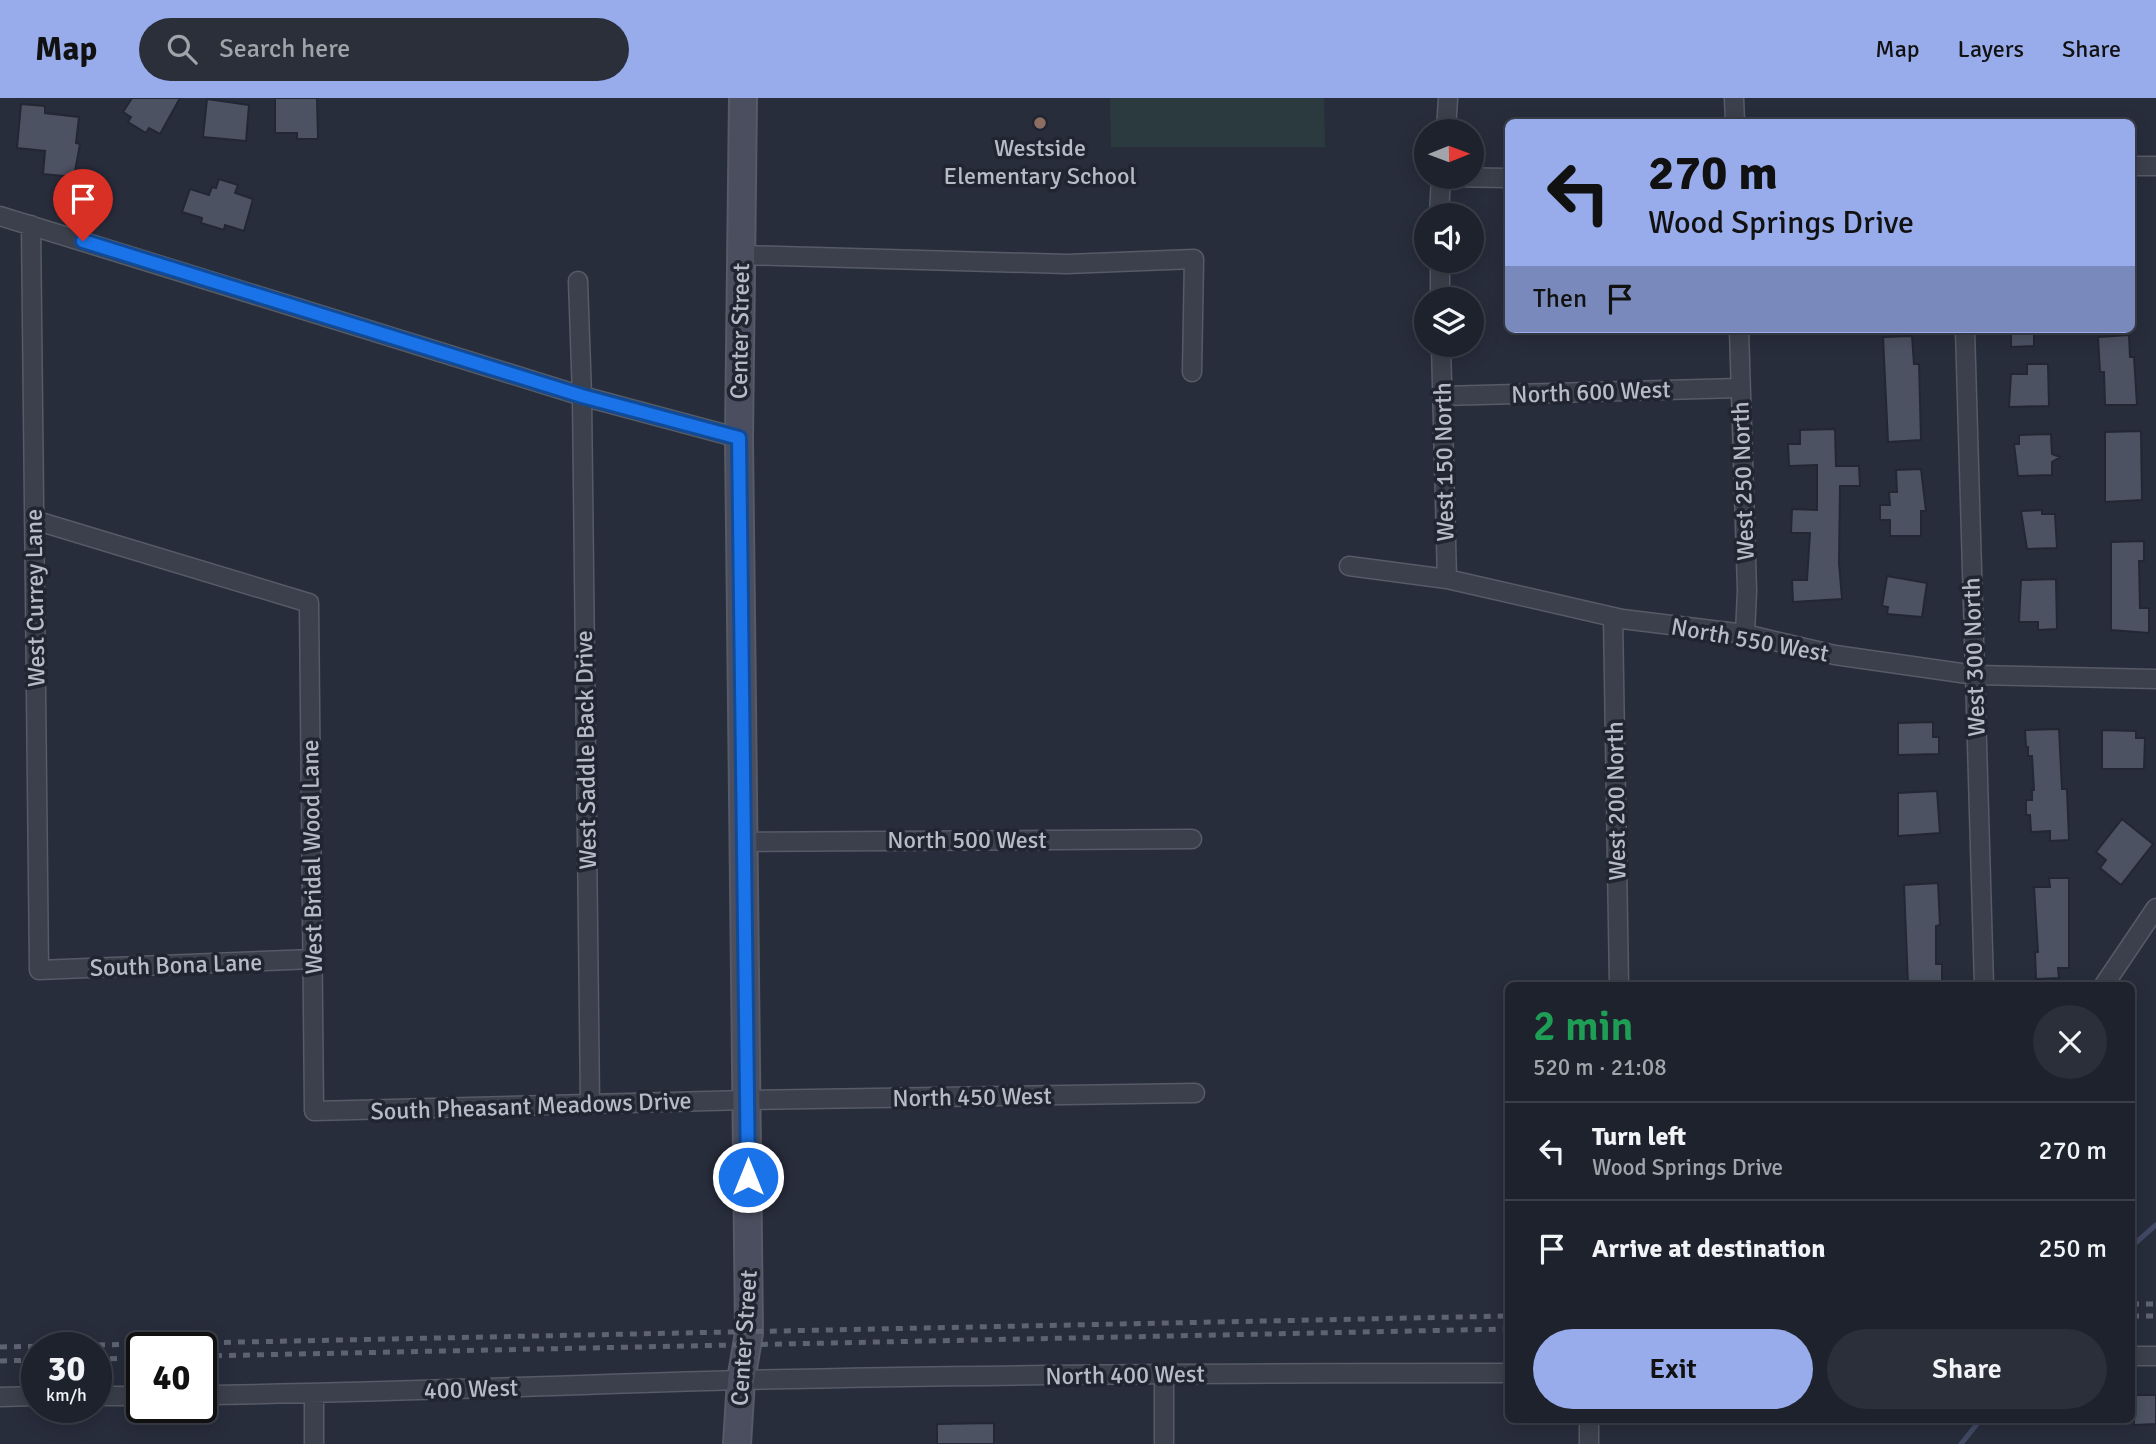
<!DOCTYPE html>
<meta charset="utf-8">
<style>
body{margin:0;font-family:Signika,sans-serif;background:#2b2f39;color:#f1f3f6;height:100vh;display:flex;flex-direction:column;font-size:26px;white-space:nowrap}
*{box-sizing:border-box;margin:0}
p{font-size:23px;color:#a1a4aa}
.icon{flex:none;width:38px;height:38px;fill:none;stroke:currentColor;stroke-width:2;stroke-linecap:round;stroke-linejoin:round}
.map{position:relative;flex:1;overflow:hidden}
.sheet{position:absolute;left:1505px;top:884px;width:630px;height:441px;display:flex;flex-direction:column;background:#1e222d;border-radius:10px;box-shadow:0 4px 18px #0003,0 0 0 2px #3c3f49}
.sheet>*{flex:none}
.hud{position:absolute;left:1505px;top:21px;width:630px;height:214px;border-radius:10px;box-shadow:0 4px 18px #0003,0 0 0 2px #3c3f49;background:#98aceb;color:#111;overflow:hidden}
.needle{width:46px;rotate:89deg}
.fabs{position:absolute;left:1414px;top:21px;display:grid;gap:14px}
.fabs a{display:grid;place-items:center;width:70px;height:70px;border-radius:50%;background:#1e222d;box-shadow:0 4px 18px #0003,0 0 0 2px #3c3f49;font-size:35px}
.speed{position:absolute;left:21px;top:1234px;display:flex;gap:14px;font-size:35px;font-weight:700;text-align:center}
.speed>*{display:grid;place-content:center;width:91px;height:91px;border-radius:50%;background:#1e222d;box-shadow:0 4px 18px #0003,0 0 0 2px #3c3f49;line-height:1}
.speed small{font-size:18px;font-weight:400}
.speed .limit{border:4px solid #111;border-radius:10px;background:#fff;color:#111}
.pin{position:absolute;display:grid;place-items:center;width:60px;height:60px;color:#fff;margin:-72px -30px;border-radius:50% 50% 50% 0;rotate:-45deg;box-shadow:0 0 7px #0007}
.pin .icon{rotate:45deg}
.me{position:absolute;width:77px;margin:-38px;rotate:0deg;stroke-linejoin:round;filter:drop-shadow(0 0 5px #0008)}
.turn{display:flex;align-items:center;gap:24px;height:147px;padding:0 28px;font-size:32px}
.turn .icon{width:91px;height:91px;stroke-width:2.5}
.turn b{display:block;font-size:49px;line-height:60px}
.then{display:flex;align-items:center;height:66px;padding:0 28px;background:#0003;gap:14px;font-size:26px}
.round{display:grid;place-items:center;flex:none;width:74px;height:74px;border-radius:37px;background:#2b2f39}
.summary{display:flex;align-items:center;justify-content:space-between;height:119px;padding:0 28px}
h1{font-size:42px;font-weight:600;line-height:52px;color:#1e9e55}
.button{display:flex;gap:14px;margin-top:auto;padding:14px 28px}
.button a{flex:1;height:80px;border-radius:42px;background:#98aceb;color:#111;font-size:28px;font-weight:600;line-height:80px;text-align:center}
.button a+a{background:#2b2f39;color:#f1f3f6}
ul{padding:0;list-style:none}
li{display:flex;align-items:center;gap:21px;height:98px;padding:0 28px;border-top:2px solid #3c3f49}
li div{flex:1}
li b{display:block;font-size:26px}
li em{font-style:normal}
header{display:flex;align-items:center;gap:42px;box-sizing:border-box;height:98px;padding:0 35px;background:#98aceb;color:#111}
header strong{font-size:33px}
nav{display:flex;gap:38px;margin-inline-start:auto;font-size:24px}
.search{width:490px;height:63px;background:#2b2f39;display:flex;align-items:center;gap:18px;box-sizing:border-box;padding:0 24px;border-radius:38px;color:#a1a4aa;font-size:26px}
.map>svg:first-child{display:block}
</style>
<header>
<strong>Map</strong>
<div class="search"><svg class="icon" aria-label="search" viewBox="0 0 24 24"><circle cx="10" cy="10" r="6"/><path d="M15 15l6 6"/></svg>Search here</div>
<nav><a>Map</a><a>Layers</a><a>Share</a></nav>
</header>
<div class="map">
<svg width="2156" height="1346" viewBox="0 0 2156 1346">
<rect width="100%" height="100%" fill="#282d3c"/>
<path fill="#2a3a3e" d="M1110 0H1324L1325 49H1111Z"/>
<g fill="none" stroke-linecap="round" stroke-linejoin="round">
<path stroke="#414a64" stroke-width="5" d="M2132 1148 2156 1127
M1961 1346 1981 1321"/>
</g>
<path fill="#4c5262" stroke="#222733" stroke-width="2" d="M132 0H180L160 36 149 30 146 35 128 24 131 19 123 14Z
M275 0H317L318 41H297V35H275Z
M207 1 249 7 246 43 203 39Z
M21 6 45 8V15L79 19 76 45 80 46 74 79 43 76 45 53 17 50Z
M219 81 238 87 235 95 253 101 244 133 225 127 224 132 201 125 202 120 182 114 190 91 209 97 212 89 216 90Z
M2011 231H2034V248L2011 249Z
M2129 237 2130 259H2134L2137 307H2105L2104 274H2100L2098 239Z
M1912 238 1914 266H1919L1921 342 1888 344 1883 239Z
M2027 266H2048L2049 308 2009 309 2011 276H2027Z
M1835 331 1836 368H1859L1860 388H1840L1839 465 1842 501 1793 504 1792 482H1807L1810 435H1791L1792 411 1817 412V367L1789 368 1788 346H1800V332Z
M2141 333 2142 402 2105 404V334Z
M2051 336 2052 356 2060 359 2052 364V377L2018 378 2014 346H2019V337Z
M1921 371 1926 413H1921V438H1890V422H1880V407H1890L1889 394H1897L1896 372Z
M2042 412V416H2055L2057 450 2027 451 2021 413Z
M2144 443V463H2139L2140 510H2149V535L2111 532V444Z
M1887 478 1927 485 1922 519 1887 516 1888 509 1882 508Z
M2056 481 2057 531 2038 532V524H2019L2021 482Z
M1933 624V639H1939V656L1898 657V625Z
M2059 631 2062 691H2067L2069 742 2050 743V733L2031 734 2030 717H2026V702H2032V692H2034L2032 658H2028V649H2026L2025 632Z
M2102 632 2136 633V640H2145L2144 671H2102Z
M1937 693 1940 735 1898 738V695Z
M2122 721 2153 746 2121 787 2100 770 2106 762 2096 754Z
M2049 780H2069V870H2058L2059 880 2036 881 2035 854H2038L2034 789H2050Z
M1938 785 1940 827 1936 828V866H1942V886L1908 887 1904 787Z
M2134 1297H2156V1326L2134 1327Z
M994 1325V1346H937V1326Z"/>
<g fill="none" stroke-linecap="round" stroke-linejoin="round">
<g stroke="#565b67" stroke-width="21">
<path id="street" d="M1734 0 1735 24
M1446 33 1448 0
M2132 68H2156
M1446 79 1508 80
M1439 117 1441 79
M0 118 582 298 739 340
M31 127 39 872 313 861
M741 157 1067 166 1194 161 1192 274
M1440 163V201
M578 183 582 298 590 1006
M1739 231 1747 493 1745 536
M1965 231 1984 887
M1441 247 1447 481
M1442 298 1739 290
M34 422 309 505 314 1013 748 1002 1195 995
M1349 468 1447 481 1622 521 1745 536 1835 557 1975 577 2156 581
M1613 519 1619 887
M743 744 1192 741
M2104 887 2156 810
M2132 1258H2156
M1164 1276V1346
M314 1296V1346
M201 1297C381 1295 560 1287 740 1282 996 1276 1252 1275 1508 1275
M96 1298H142
M0 1299 37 1298
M1589 1346V1321"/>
</g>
<g stroke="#565b67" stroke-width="30">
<path id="secondary" d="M737 1346 741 1282 749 1235 739 340 743 0"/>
</g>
<use href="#street" stroke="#3b404c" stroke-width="18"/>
<use href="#secondary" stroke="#4a4e5e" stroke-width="26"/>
<path stroke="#5e6372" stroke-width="5" stroke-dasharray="7 7" stroke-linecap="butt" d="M2132 1206H2156
M2132 1218H2156
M0 1249 1508 1218
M201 1258 1508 1231
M96 1261 142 1260
M0 1263 37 1262"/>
</g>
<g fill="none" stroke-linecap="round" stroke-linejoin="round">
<g stroke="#114b97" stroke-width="18">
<path id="route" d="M83 143 582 298 739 340 748 1079"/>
</g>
<use href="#route" stroke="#1a73e8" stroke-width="12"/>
</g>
<circle fill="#8d6e63" stroke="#202531" stroke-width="2.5" cx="1040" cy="25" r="7"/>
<g text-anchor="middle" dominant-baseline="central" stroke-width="7" stroke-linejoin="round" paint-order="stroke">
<g font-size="24" fill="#b7bbc7" stroke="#202531">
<text x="1040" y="50">Westside<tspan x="1040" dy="28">Elementary School</tspan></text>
</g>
<g font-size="24" fill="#b7bbc7" stroke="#202531">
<text transform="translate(740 233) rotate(-89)">Center Street</text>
<text transform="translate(1591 294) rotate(-2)">North 600 West</text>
<text transform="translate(1444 364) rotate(-91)">West 150 North</text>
<text transform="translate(1743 383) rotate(-92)">West 250 North</text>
<text transform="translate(35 500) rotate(-91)">West Currey Lane</text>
<text transform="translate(1750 542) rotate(10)">North 550 West</text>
<text transform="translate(1974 559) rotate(-92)">West 300 North</text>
<text transform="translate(586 652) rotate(-91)">West Saddle Back Drive</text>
<text transform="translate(1616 703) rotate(-91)">West 200 North</text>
<text x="967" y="742">North 500 West</text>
<text transform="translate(312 759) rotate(-91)">West Bridal Wood Lane</text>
<text transform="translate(176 867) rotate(-2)">South Bona Lane</text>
<text transform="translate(972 999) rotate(-1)">North 450 West</text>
<text transform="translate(531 1008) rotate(-2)">South Pheasant Meadows Drive</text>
<text transform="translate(744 1240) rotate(-86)">Center Street</text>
<text transform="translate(1125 1277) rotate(-1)">North 400 West</text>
<text transform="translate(471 1291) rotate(-2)">400 West</text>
</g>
</g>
</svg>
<div class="fabs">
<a><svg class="needle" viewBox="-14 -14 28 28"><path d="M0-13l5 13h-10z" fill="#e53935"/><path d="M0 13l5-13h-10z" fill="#a1a4aa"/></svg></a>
<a><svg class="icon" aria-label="sound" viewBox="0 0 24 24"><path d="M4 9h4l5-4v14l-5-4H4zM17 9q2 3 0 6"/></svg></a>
<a><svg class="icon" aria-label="layers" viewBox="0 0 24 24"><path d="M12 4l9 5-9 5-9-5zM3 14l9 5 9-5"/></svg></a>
</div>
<div class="speed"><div>30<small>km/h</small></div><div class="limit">40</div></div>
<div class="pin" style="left:83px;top:143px;background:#d93025"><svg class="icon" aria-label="arrive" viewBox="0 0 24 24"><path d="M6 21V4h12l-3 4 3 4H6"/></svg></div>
<svg class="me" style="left:748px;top:1079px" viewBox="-20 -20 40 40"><circle r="17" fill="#1a73e8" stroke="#fff" stroke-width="3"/><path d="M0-11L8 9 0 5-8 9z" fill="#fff"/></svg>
<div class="hud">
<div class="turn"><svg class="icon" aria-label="left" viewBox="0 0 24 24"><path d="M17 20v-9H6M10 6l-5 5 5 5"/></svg><div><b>270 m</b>Wood Springs Drive</div></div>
<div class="then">Then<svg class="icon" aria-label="arrive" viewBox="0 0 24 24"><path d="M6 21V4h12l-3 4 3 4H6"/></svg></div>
</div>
<section class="sheet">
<div class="summary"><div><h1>2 min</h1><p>520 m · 21:08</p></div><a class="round"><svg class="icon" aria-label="close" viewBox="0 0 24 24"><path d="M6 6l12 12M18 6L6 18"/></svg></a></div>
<ul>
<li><svg class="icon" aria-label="left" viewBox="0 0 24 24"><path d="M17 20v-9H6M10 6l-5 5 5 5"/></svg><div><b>Turn left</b><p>Wood Springs Drive</p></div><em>270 m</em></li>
<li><svg class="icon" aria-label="arrive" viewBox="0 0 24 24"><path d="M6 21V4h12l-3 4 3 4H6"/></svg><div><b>Arrive at destination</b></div><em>250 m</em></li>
</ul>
<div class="button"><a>Exit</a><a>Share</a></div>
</section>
</div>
